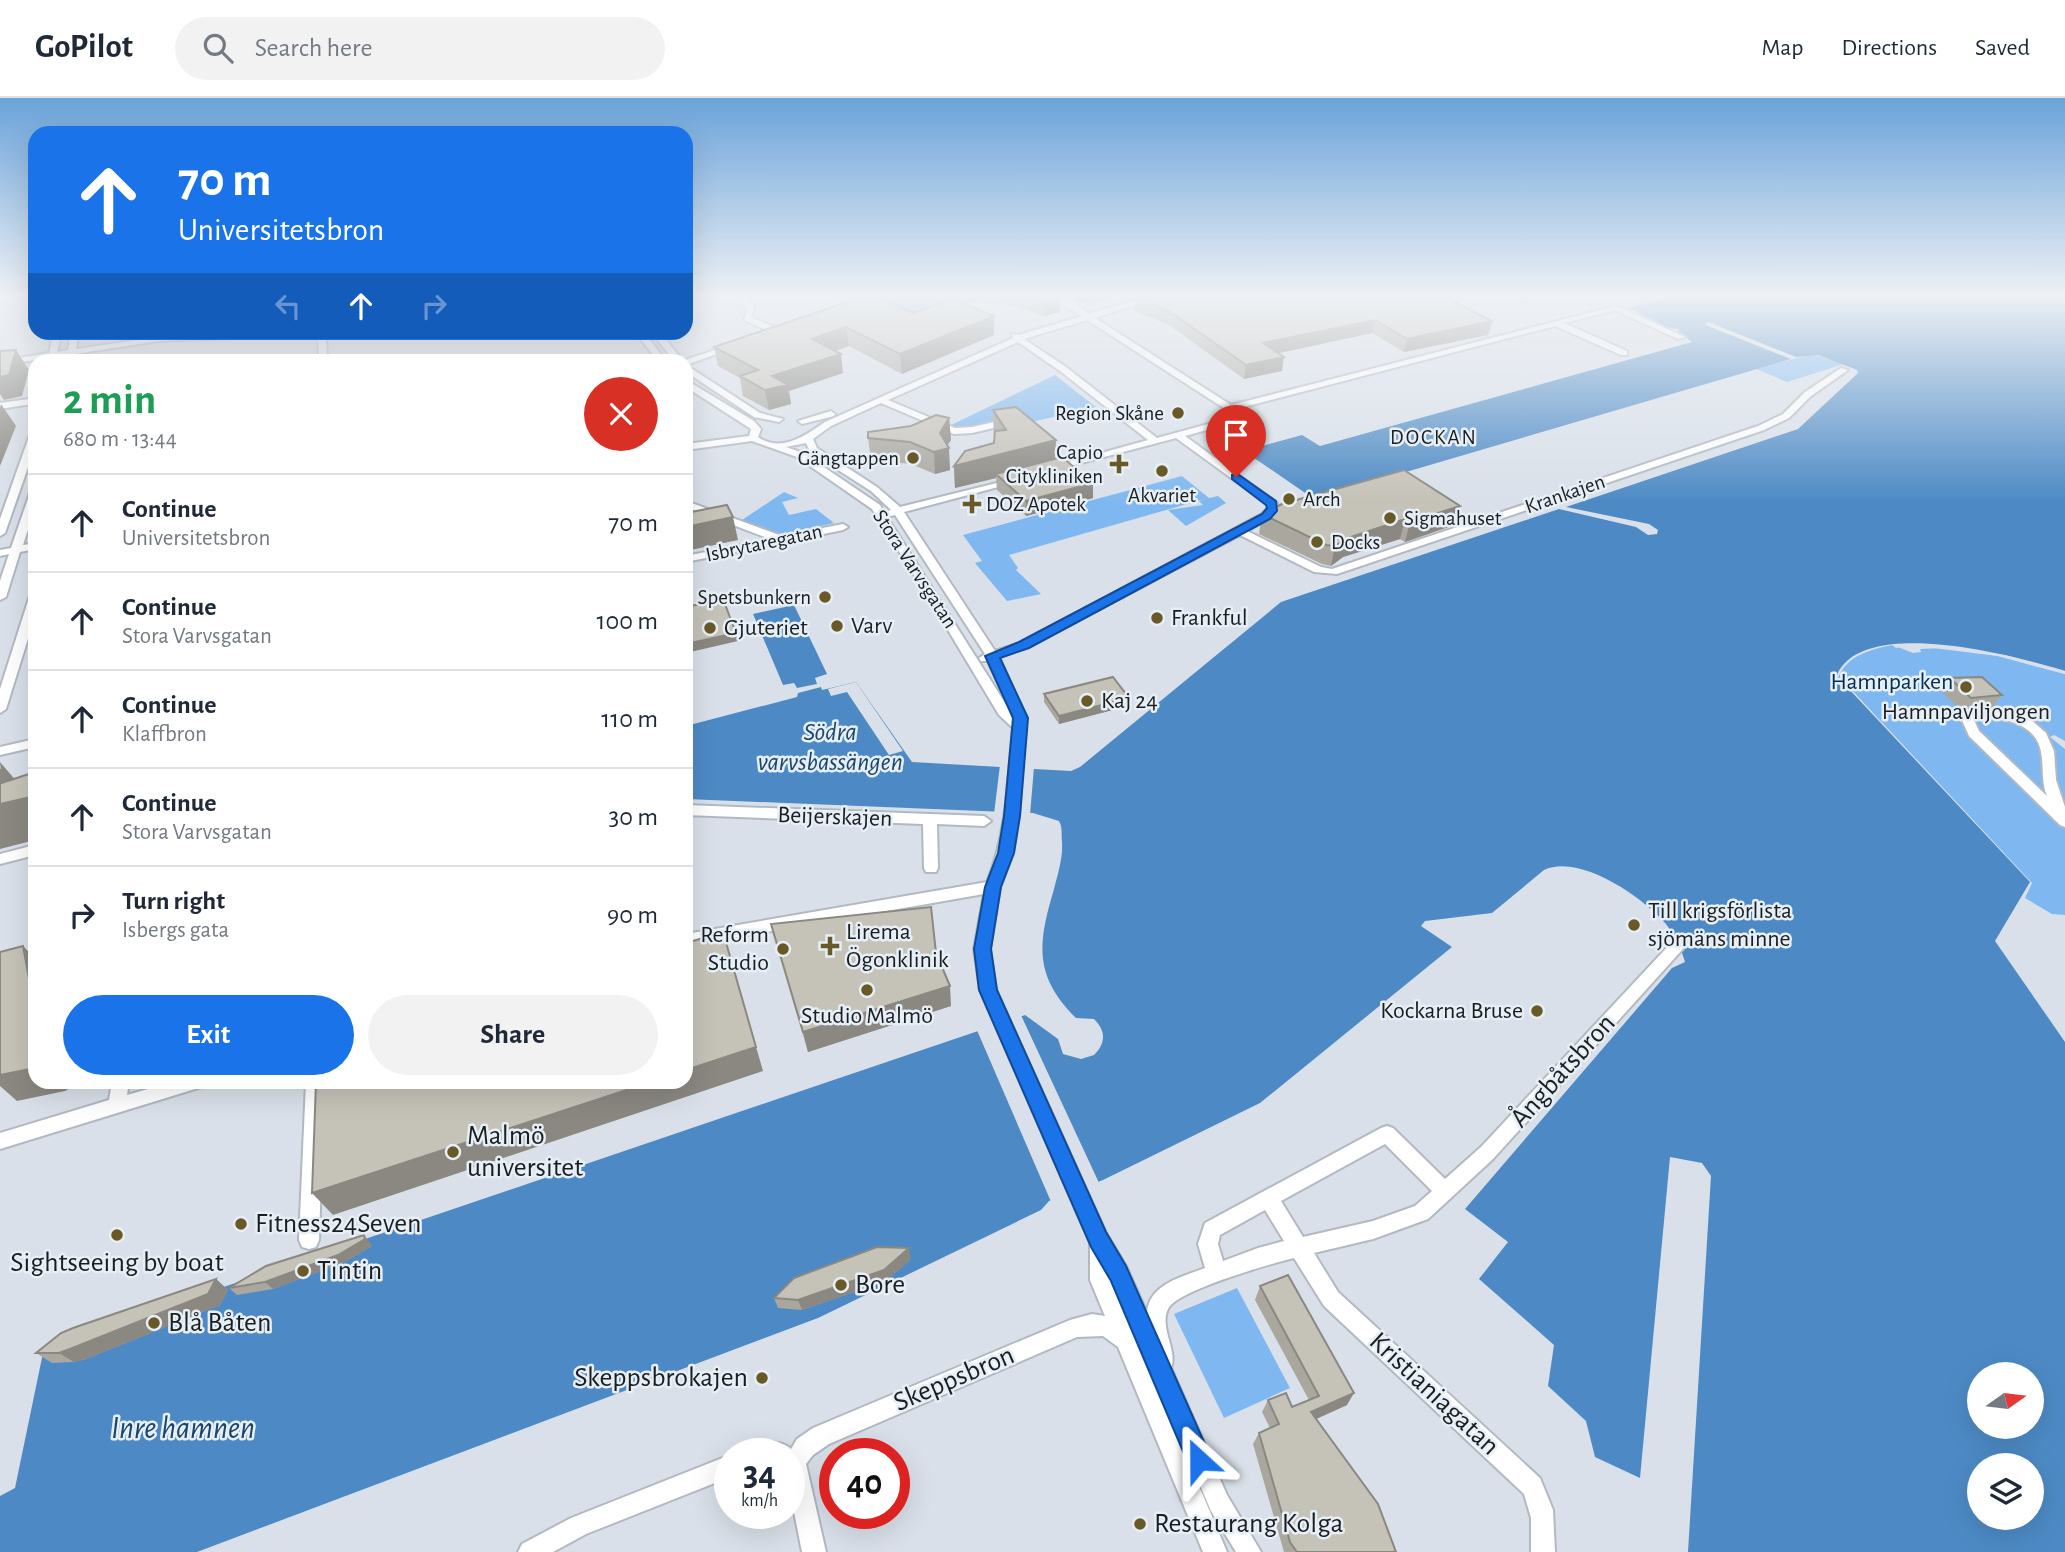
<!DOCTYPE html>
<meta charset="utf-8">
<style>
body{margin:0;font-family:"Alegreya Sans",sans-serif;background:#f2f2f3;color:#1f2937;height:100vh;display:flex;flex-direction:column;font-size:26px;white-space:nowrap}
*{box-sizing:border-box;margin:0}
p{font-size:23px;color:#747a83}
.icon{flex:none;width:38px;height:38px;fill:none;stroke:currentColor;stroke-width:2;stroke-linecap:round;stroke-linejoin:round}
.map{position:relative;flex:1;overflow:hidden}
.details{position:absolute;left:28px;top:256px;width:665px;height:735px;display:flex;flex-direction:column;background:#fff;border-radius:21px;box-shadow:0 7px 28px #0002}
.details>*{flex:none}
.banner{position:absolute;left:28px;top:28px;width:665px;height:214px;border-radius:21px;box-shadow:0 7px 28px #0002;background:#1a73e8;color:#fff;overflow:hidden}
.needle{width:46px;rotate:76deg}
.buttons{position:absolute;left:1967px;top:1264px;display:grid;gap:14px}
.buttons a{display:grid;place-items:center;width:77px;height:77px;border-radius:50%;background:#fff;box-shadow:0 7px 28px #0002;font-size:35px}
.speed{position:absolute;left:714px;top:1340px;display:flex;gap:14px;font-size:35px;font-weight:700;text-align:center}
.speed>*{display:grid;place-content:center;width:91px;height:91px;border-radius:50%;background:#fff;box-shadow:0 7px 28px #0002;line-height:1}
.speed small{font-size:18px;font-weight:400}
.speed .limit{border:10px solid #d22;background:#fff;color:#111}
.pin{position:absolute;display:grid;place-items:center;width:60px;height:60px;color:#fff;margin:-72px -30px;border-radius:50% 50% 50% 0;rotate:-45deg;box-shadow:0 0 7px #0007}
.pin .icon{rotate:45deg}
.me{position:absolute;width:77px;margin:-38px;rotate:336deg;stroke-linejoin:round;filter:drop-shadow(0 0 5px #0008)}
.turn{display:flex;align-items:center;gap:24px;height:147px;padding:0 35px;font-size:32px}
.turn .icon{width:91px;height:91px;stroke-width:2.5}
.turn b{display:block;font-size:49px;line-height:60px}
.lanes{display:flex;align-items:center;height:66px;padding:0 35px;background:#0003;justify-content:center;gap:35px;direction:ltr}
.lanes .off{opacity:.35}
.round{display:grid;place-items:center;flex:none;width:74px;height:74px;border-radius:37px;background:#f2f2f3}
.summary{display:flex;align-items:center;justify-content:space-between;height:119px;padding:0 35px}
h1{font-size:42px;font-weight:600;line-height:52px;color:#1e9e55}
.cta{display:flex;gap:14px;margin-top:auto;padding:14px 35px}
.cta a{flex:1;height:80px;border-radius:42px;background:#1a73e8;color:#fff;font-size:28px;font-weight:600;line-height:80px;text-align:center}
.cta a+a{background:#f2f2f3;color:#1f2937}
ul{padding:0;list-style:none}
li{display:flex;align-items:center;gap:21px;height:98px;padding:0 35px;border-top:2px solid #e0e1e3}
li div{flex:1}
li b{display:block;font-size:26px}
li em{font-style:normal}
header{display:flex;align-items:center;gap:42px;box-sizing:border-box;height:98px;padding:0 35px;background:#fff;border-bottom:2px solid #e0e1e3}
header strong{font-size:33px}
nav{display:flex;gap:38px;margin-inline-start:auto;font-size:24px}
.search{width:490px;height:63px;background:#f2f2f3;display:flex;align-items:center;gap:18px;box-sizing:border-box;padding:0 24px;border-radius:38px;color:#747a83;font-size:26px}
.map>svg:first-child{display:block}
</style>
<header>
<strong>GoPilot</strong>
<div class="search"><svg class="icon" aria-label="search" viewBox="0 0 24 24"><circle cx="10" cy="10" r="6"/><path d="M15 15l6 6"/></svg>Search here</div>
<nav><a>Map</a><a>Directions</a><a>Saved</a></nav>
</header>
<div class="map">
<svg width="2065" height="1454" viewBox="0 0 2065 1454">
<rect width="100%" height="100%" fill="#d9e0e9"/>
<path fill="#7fb8f0" d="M894 199H987L911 227 868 208Z
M1812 256 1844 266 1787 284 1756 271Z
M1055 277 1096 309C1058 317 987 339 951 327Z
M1182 378 1209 400 1218 398 1226 405 1186 428 1168 412 1203 407 1199 403 1208 400 1009 457 1018 470 1016 472 1041 496 1007 503 975 465 982 463 963 437Z
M784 394 798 400 782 404 789 417 816 411 834 425 781 437 742 422Z
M1893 547 1913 555 1921 554 1920 551 1942 550 1998 558 2065 576V643L2054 637 2050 639 2065 651V817L2052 816 2025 800 2032 785 1848 588H1842L1838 580C1847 557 1872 551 1893 547Z
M1237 1190 1290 1290 1224 1320 1174 1216Z"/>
<path fill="#4d8ac5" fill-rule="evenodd" d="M1671 199H2065V573C2016 558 1883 523 1844 566 1837 574 1834 580 1841 589H1847L2030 784 1995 843 2065 944V1454H1688L1711 1078 1702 1065 1670 1059 1640 1380 1595 1359 1586 1323 1548 1288 1554 1247 1479 1181 1508 1144 1465 1111 1672 870 1685 864C1681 850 1675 838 1666 826 1643 799 1579 755 1544 772L1492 815 1425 823 1421 828 1452 849 1260 1005 1103 1082 1049 1103 1041 1112 818 1220 197 1454H0V1398L15 1390 44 1250 1025 917 1058 941 1063 956 1081 961 1094 957C1106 945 1106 933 1094 921L1076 920C1033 877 1038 845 1054 791 1058 775 1063 760 1062 744 1061 736 1063 730 1059 723L1033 715 686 701V628L797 599 798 595 821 589 822 592 856 584 912 664 1071 673 1080 669 1281 504 1559 411 1636 429 1648 437 1657 436 1658 432 1649 426 1566 409 1798 331 1858 275 1857 272 1818 257 1796 259 1708 224 1705 225 1708 228 1791 261 1314 401 1244 353 1302 337 1320 348 1692 244 1678 233 1680 231 1668 230 1629 210ZM1979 1276H2032V1328H1979ZM1979 1367H2032V1419H1979Z
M794 507 827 576 815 580 817 586 797 590 794 585 783 587 753 516Z"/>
<path fill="#d9e0e9" d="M1919 546 2004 557 2055 570 2065 573V576L1998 558 1909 547 1896 550 1892 547Z
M856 584 903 653 889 657 847 594 831 598 828 591Z
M1000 667 1034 669 1030 717 994 716Z
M1020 915 1100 1087 1052 1106 976 930Z"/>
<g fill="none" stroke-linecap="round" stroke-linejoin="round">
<g stroke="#b2b9c1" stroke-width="4">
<path id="minor" d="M737 199H745L754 209 751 219 781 232V236H775L744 222 747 211Z
M992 199H1004L988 204V200Z
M1049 199H1067L1089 216 1146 199H1159L1095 220 1231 307 1616 208 1685 239 1678 241 1615 212 1564 225 1627 253V257H1621L1555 228 1236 311 1244 320 1243 322 1185 338 1277 405 1278 411 1270 420 1247 433 1321 469 1332 471 1758 328 1783 316 1805 294 1841 270 1848 272 1811 298 1789 320 1764 332 1337 476 1314 474 1240 437 1028 549 999 559 1026 620 1019 718 1013 755 1000 789 990 851 996 892 1106 1135 1126 1168 1147 1215C1149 1186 1182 1179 1205 1170L1198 1146 1205 1125 1381 1030 1387 1028 1393 1030 1445 1081 1481 1049 1672 844 1677 842 1682 844 1685 848 1682 852 1493 1061 1428 1121 1373 1141 1314 1155 1338 1194 1540 1380 1553 1412 1555 1454H1531V1420L1524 1396 1324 1208 1294 1160C1273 1165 1175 1193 1168 1211 1159 1230 1178 1252 1171 1270L1227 1397 1261 1454H1236L1211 1413 1110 1178 1227 1454H1203L1118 1249 1103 1238 1077 1239 829 1346 813 1357 806 1366 826 1454H802L789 1389V1356H748L751 1348C763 1343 782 1342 791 1351L797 1341 813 1330 1070 1222 1092 1216 1105 1218 1090 1182V1143L980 892 974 851 984 796 686 848V836L987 784C1007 734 1008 683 1013 630L999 617 930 502 872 411 797 359 752 343 686 352V346L749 338 751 331 686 289V282L754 323 761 331 758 339C781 355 805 338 825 324L1013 240 1012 236 1019 237 1082 218ZM1087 222 1227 312 1234 319 1157 340 1066 269 1024 241ZM1018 244 1060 273 1148 342 1051 369V373L1176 340 1267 406 1268 410 1262 416 1020 545 995 553 904 414 1017 384V380L900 409 877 389 817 350 813 341 831 328 881 305 954 336 972 335 1015 325V321L1012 320 972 329 955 330 888 302ZM806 345 810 354 871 393 891 412 884 414 880 407 803 355 786 349ZM895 417 985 556 979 560 981 563H988L1012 616 887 419ZM1385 1046 1432 1093 1415 1108 1373 1123 1303 1139 1281 1103ZM1265 1112 1284 1143 1258 1150 1223 1163 1218 1146 1220 1137Z
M54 234H62L57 254 68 252 71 234H79L76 251 158 239 329 234 326 236 327 262H319L318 237 158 243 75 256 74 262H66L67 257 56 259 52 262 48 260 0 267V263L49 255Z
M635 234H644L665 262H657Z
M651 234H660L682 262H674Z
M730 247 737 249 686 267 685 262Z
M686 267 760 315 783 321 779 324 754 319 686 274Z
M29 301 33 304 32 306 0 311V305Z
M831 313 835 316 834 318 802 326 798 323Z
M35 333V349L5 435 0 438V421L30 336Z
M35 392V410L23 447 35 445V451L20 454 6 499 0 502V483L9 456 0 458V452L11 450 30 395Z
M686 403 782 438 843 426 848 429 843 432 686 464V458L770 441 686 409Z
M35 497V518L6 611 0 615V591L29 500Z
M1989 612 2013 615 2029 620 2046 635 2054 653 2056 682 2065 709V729L2060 727 1969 638 1961 620 1963 617ZM1989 620C2011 621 2037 629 2041 654 2044 669 2041 683 2047 698L1979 633 1974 622Z
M35 641V649L0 657V649Z
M686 707 984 718 991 723 984 728 937 726 938 770 936 774H926L924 770 923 726 686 717Z
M35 747V757L0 766V756Z
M112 984H129L127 997 172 984H204L201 989 195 991 0 1051V1035L109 1002Z
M306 984H324L319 1142 316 1149 309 1151 302 1149 299 1142Z
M730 1357V1379L586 1436 553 1454H518L522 1446 571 1420Z"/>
</g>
<use href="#minor" fill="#fff" fill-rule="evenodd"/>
</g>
<path fill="#a9a79e" d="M1000 199H1059L1060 214 1044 218 1000 204Z
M1071 199H1115L1091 206 1078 204Z
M1136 200 1204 203 1492 223 1488 237 1404 254 1372 235 1278 255 1282 273 1244 281 1169 227 1135 213Z
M913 215 994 237 902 276 849 248 835 253 843 275 789 293 791 306 769 312 743 298 740 280 718 268 714 249Z
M993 312 1055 361 1093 400 1026 418 997 392 996 380 955 390 954 368 994 345Z
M949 320 951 342 947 347 950 372 935 376 911 366 871 362 868 340Z
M1460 408 1454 427 1405 444 1400 441 1343 459 1331 468 1322 466 1259 436 1262 416Z
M1950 580 2002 597 1992 610 1962 613 1941 593Z
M1044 596 1128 608 1059 626 1044 604Z
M771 826 936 855 951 908 808 954Z
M364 1137 372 1148 345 1164 273 1191 237 1197 229 1190Z
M911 1161 886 1183 802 1212 778 1210 774 1200Z
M216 1181 228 1192 220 1207 86 1261 74 1264 52 1265 36 1255Z
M1260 1188 1347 1307 1316 1321 1396 1454H1284L1253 1346 1259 1335 1270 1330 1262 1314 1268 1302 1292 1309 1309 1302 1255 1202Z"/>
<path fill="#8a8881" d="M1091 199H1115L1091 206Z
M1060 200V214L1044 218 1045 204Z
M994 218V237L902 276 900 256Z
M1375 222 1372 235 1261 259 1263 245Z
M1492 223 1488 237 1404 254 1407 241Z
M846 229 849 248 815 260 812 241Z
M16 252 29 272 22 298 4 302 0 296V279Z
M841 256 843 275 789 293 791 306 769 312 765 292 772 278Z
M1284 259 1282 273 1244 281 1246 267Z
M1 306 16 328 0 368V310Z
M949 320 951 342 945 351 949 350 950 372 935 376 934 354 940 335Z
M1056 342 1055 364 996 376V380L955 390 954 368Z
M1093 385V400L1026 418V403Z
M1460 408 1454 427 1405 444 1410 424Z
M733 419 738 442 686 453V429Z
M1405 421 1400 441 1343 459 1331 468 1335 448 1348 440Z
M736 535 738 543 686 555V546Z
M1129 600 1128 608 1059 626V618Z
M0 664 30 699 35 698V742L0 751V706L2 685Z
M723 834 763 973 333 1117 312 1095 651 984H686V972Z
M23 848 35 860V904L33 902Z
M950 888 951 908 808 954 803 934Z
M0 953 35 970V984H74L70 990 65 993 17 1003 0 988Z
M364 1137 372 1148 345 1164 273 1191 265 1184Z
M909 1150 911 1161 886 1183 802 1212 798 1202Z
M216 1181 228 1192 220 1207 86 1261 74 1264 59 1255Z
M1354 1295 1347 1307 1305 1326 1311 1314Z"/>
<path fill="#c5c2b8" stroke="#8a8881" stroke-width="2" d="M862 199H876L913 215 954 201 994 218 900 256 846 229 812 241 841 256 772 278 788 287 765 292 740 278 758 272 714 249Z
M1028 199H1059L1060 200 1045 204Z
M1138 199H1199L1204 203 1223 199H1445L1492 223 1407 241 1375 222 1263 245 1284 259 1246 267 1170 214 1136 200Z
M16 252 9 277 0 279V253Z
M1016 309 1056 342 954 368 965 353 994 345 995 333 1006 332 993 312Z
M936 317 949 320 940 335 949 350 934 354 910 344 868 340V334L911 328Z
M1062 359 1093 385 1026 403 996 376Z
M1404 372 1460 408 1410 424 1405 421 1348 440 1335 448 1326 447 1262 416 1282 406Z
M727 407 733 419 686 429V415Z
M723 501 736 535 686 546V509Z
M1113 579 1129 600 1059 618 1044 596Z
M1982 579 2002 597 1971 600 1950 580Z
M0 671 2 685 35 674V698L0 706Z
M931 809 936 855 950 888 803 934 771 826Z
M723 834 756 949 686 972V845Z
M23 848 33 902H35V970L0 977V854Z
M316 984H651L312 1095Z
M364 1137 365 1141 338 1157 265 1184 229 1190 266 1168Z
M877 1149 909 1150 884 1172 798 1202 774 1200 794 1180Z
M1288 1177 1354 1295 1311 1314 1378 1406 1396 1454H1297L1290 1444 1259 1335 1279 1326 1268 1302 1286 1295 1292 1309 1319 1298 1260 1188Z
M216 1181 208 1196 70 1251 59 1255H36L61 1235 73 1230Z"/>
<linearGradient id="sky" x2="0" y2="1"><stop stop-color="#6aa3da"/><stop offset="0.49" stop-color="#eef1f5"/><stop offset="1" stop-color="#eef1f5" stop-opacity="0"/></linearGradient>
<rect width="2065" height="403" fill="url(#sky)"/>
<path fill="#1a73e8" stroke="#114b97" stroke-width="2" d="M1232 377H1239L1276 403 1277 413 1270 421 1029 550 1000 560 1028 620 1020 718 1014 755 1001 789 991 851 997 892 1106 1134 1126 1168 1208 1353 1212 1362 1208 1370 1199 1374 1190 1370 1111 1183 1091 1149 979 892 974 851 985 789 998 755 1004 718 1013 620 985 558 1019 544 1262 416 1267 410 1266 407 1232 381Z"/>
<g fill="#695927" stroke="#e6eef6" stroke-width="2.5">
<circle cx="1178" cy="315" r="7"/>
<circle cx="913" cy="360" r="7"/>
<path d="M1115.5 355.5h7v7h7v7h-7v7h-7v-7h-7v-7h7z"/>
<circle cx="1162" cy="373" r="7"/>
<circle cx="1289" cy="401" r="7"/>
<path d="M968.5 395.5h7v7h7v7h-7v7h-7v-7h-7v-7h7z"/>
<circle cx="1390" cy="420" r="7"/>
<circle cx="1317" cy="444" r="7"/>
<circle cx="825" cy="499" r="7"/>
<circle cx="1157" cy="520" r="7"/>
<circle cx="837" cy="528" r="7"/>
<circle cx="710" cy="530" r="7"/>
<circle cx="1966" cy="589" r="7"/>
<circle cx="1087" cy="603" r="7"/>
<circle cx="1634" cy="827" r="7"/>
<path d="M826.5 837.5h7v7h7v7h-7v7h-7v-7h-7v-7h7z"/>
<circle cx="783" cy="851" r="7"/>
<circle cx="867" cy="892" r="7"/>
<circle cx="1537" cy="913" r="7"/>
<circle cx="453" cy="1054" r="7"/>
<circle cx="241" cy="1126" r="7"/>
<circle cx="117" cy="1137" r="7"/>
<circle cx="303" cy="1173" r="7"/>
<circle cx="841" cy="1187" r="7"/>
<circle cx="154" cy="1225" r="7"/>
<circle cx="762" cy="1280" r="7"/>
<circle cx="1140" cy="1426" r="7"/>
</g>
<g text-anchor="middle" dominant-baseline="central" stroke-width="5" stroke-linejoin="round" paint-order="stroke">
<g font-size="21" fill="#1b1e21" stroke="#e6eef6" text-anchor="end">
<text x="1164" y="315">Region Skåne</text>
<text x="1103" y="354">Capio<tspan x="1103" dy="24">Citykliniken</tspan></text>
<text x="899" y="360">Gängtappen</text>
<text x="1162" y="397" text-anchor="middle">Akvariet</text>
<text x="1303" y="401" text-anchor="start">Arch</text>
<text x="986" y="406" text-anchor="start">DOZ Apotek</text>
<text x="1404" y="420" text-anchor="start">Sigmahuset</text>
<text x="1331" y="444" text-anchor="start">Docks</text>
<text x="811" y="499">Spetsbunkern</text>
</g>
<g font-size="21" letter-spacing="2" fill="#1b1e21" stroke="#e6eef6">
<text x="1434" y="339">DOCKAN</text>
</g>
<g font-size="21" fill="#1b1e21" stroke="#e6eef6">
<text transform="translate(1565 396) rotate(-19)">Krankajen</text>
<text transform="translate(764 445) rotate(-12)">Isbrytaregatan</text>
<text transform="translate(915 471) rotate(57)">Stora Varvsgatan</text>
</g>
<g font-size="24" fill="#1b1e21" stroke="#e6eef6" text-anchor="start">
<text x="1171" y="520">Frankful</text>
<text x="851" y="528">Varv</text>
<text x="724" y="530">Gjuteriet</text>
<text x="1101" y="603">Kaj 24</text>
<text x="1966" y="614" text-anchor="middle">Hamnpaviljongen</text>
<text x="1648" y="813">Till krigsförlista<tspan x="1648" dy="28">sjömäns minne</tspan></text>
<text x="846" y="834">Lirema<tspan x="846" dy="28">Ögonklinik</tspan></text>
<text x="769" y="837" text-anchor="end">Reform<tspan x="769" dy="28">Studio</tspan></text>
<text x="1523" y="913" text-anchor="end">Kockarna Bruse</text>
<text x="867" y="918" text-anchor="middle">Studio Malmö</text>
</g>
<g font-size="24" fill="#002d54" stroke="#e6eef6">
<text x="1892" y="584">Hamnparken</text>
</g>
<g font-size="24" fill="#1b1e21" stroke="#e6eef6">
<text transform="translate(835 719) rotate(2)">Beijerskajen</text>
</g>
<g font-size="26" font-style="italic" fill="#1a466e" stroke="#e6eef6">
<text x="830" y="634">Södra<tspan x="830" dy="30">varvsbassängen</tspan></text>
</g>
<g font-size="28" fill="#1b1e21" stroke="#e6eef6">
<text transform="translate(1563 973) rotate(-48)">Ångbåtsbron</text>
<text transform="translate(954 1281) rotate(-23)">Skeppsbron</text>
<text transform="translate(1434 1296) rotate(43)">Kristianiagatan</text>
</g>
<g font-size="28" fill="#1b1e21" stroke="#e6eef6" text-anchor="start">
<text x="467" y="1038">Malmö<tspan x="467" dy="32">universitet</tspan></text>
<text x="255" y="1126">Fitness24Seven</text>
<text x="117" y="1165" text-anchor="middle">Sightseeing by boat</text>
<text x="317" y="1173">Tintin</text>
<text x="855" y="1187">Bore</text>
<text x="168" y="1225">Blå Båten</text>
<text x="748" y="1280" text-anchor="end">Skeppsbrokajen</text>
<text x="1154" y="1426">Restaurang Kolga</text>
</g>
<g font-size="32" font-style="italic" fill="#1a466e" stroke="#e6eef6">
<text x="183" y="1330">Inre hamnen</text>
</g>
</g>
</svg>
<div class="buttons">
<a><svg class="needle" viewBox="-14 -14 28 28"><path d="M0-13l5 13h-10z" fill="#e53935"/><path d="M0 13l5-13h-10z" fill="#747a83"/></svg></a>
<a><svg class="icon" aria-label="layers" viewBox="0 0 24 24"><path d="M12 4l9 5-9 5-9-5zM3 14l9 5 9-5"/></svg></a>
</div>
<div class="speed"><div>34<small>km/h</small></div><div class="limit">40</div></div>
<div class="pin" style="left:1236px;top:379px;background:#d93025"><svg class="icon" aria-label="arrive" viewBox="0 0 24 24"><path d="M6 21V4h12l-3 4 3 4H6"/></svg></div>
<svg class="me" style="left:1199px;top:1362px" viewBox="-20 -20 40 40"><path d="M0-17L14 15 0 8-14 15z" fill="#1a73e8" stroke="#fff" stroke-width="4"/></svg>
<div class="banner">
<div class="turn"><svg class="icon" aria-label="ahead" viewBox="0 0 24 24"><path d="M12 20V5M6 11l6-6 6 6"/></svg><div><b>70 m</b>Universitetsbron</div></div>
<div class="lanes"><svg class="icon off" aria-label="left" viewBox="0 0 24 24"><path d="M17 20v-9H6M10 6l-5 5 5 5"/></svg><svg class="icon" aria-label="ahead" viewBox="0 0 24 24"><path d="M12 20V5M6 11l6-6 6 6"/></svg><svg class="icon off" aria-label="right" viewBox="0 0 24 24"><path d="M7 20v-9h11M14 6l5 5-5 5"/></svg></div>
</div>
<section class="details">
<div class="summary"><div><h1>2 min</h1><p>680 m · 13:44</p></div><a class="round" style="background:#d93025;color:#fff"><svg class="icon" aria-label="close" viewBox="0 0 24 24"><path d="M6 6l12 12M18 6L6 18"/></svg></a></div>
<ul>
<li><svg class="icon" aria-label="ahead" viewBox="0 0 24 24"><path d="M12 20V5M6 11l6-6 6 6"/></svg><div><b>Continue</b><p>Universitetsbron</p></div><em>70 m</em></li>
<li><svg class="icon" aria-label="ahead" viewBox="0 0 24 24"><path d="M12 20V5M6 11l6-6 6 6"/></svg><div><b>Continue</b><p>Stora Varvsgatan</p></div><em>100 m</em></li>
<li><svg class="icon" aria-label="ahead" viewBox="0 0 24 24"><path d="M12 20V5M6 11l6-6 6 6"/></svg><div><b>Continue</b><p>Klaffbron</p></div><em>110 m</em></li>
<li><svg class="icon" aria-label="ahead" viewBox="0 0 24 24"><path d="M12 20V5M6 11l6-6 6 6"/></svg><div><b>Continue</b><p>Stora Varvsgatan</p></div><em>30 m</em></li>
<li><svg class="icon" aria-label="right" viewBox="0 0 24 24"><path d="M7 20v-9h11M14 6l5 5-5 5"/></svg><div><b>Turn right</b><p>Isbergs gata</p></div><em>90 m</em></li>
</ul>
<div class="cta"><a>Exit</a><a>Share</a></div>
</section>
</div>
